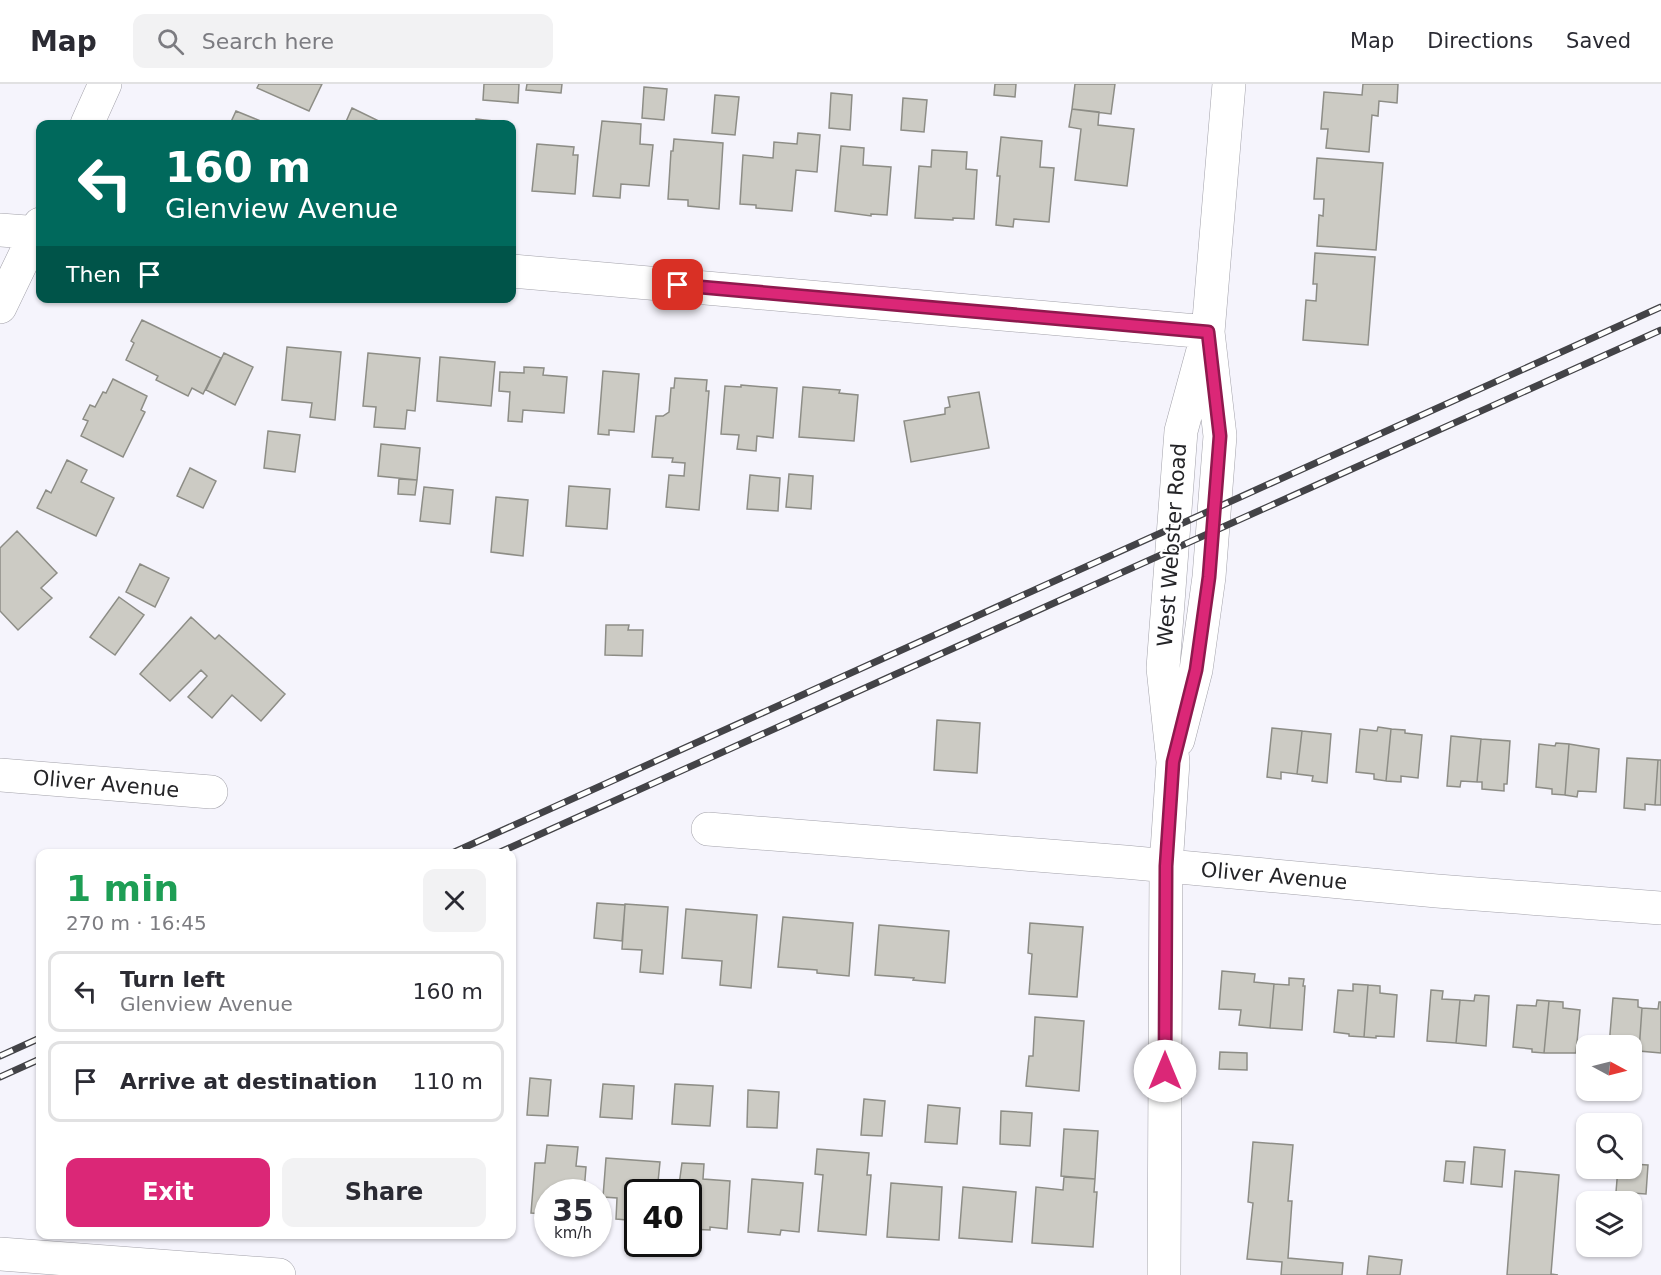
<!DOCTYPE html>
<meta charset="utf-8">
<style>
body{margin:0;font-family:"DejaVu Sans",sans-serif;background:#f2f2f3;color:#2b2b33;height:100vh;display:flex;flex-direction:column;font-size:22px;white-space:nowrap}
*{box-sizing:border-box;margin:0}
p{font-size:20px;color:#7c7c81}
.icon{flex:none;width:33px;height:33px;fill:none;stroke:currentColor;stroke-width:2;stroke-linecap:round;stroke-linejoin:round}
.map{position:relative;flex:1;overflow:hidden}
.side{position:absolute;left:36px;top:765px;width:480px;height:390px;display:flex;flex-direction:column;background:#fff;border-radius:12px;box-shadow:0 2px 4px #0004}
.side>*{flex:none}
.hud{position:absolute;left:36px;top:36px;width:480px;height:183px;border-radius:12px;box-shadow:0 2px 4px #0004;background:#00695c;color:#fff;overflow:hidden}
.needle{width:39px;rotate:97deg}
.buttons{position:absolute;left:1576px;top:951px;display:grid;gap:12px}
.buttons a{display:grid;place-items:center;width:66px;height:66px;border-radius:12px;background:#fff;box-shadow:0 2px 4px #0004;font-size:30px}
.speed{position:absolute;left:534px;top:1095px;display:flex;gap:12px;font-size:30px;font-weight:700;text-align:center}
.speed>*{display:grid;place-content:center;width:78px;height:78px;border-radius:50%;background:#fff;box-shadow:0 2px 4px #0004;line-height:1}
.speed small{font-size:15px;font-weight:400}
.speed .limit{border:3px solid #111;border-radius:9px;background:#fff;color:#111}
.pin{position:absolute;display:grid;place-items:center;width:51px;height:51px;color:#fff;margin:-26px;border-radius:12px;box-shadow:0 3px 9px #0006}
.me{position:absolute;width:66px;margin:-33px;rotate:0deg;stroke-linejoin:round;filter:drop-shadow(0 0 4px #0008)}
.turn{display:flex;align-items:center;gap:21px;height:126px;padding:0 30px;font-size:27px}
.turn .icon{width:78px;height:78px;stroke-width:2.5}
.turn b{display:block;font-size:42px;line-height:51px}
.then{display:flex;align-items:center;height:57px;padding:0 30px;background:#0003;gap:12px;font-size:22px}
.round{display:grid;place-items:center;flex:none;width:63px;height:63px;border-radius:12px;background:#f2f2f3}
.overview{display:flex;align-items:center;justify-content:space-between;height:102px;padding:0 30px}
h1{font-size:36px;font-weight:700;line-height:45px;color:#1e9e55}
.cta{display:flex;gap:12px;margin-top:auto;padding:12px 30px}
.cta a{flex:1;height:69px;border-radius:12px;background:#db2777;color:#fff;font-size:24px;font-weight:700;line-height:69px;text-align:center}
.cta a+a{background:#f2f2f3;color:#2b2b33}
ul{padding:0;list-style:none}
li{display:flex;align-items:center;gap:18px;height:81px;margin:0 12px 9px;padding:0 18px;border:3px solid #e1e1e2;border-radius:12px}
li div{flex:1}
li b{display:block;font-size:22px}
li em{font-style:normal}
header{display:flex;align-items:center;gap:36px;box-sizing:border-box;height:84px;padding:0 30px;background:#fff;border-bottom:2px solid #e1e1e2}
header strong{font-size:28px}
nav{display:flex;gap:33px;margin-inline-start:auto;font-size:21px}
.search{width:420px;height:54px;background:#f2f2f3;display:flex;align-items:center;gap:15px;box-sizing:border-box;padding:0 21px;border-radius:12px;color:#7c7c81;font-size:22px}
.map>svg:first-child{display:block}
</style>
<header>
<strong>Map</strong>
<div class="search"><svg class="icon" aria-label="search" viewBox="0 0 24 24"><circle cx="10" cy="10" r="6"/><path d="M15 15l6 6"/></svg>Search here</div>
<nav><a>Map</a><a>Directions</a><a>Saved</a></nav>
</header>
<div class="map">
<svg width="1661" height="1191" viewBox="0 0 1661 1191">
<rect width="100%" height="100%" fill="#f5f4fc"/>
<path fill="#cccbc4" stroke="#8d8d86" stroke-width="1.5" d="M259 0H322L309 27 257 4Z
M484 0H519L518 19 483 16Z
M527 0H562L561 9 526 6Z
M995 0H1016L1015 13 994 11Z
M1075 0H1115L1111 30 1072 25Z
M1363 0H1398L1397 19 1379 17 1378 32 1372 31 1369 68 1326 64 1328 45H1321L1324 8 1362 11Z
M644 3 667 5 664 36 642 34Z
M831 9 852 11 850 46 829 44Z
M715 11 739 13 735 51 712 49Z
M903 14 927 16 924 48 901 46Z
M352 24 381 38 380 40H345Z
M1072 25 1099 28 1098 41 1134 45 1127 102 1075 96 1081 45 1069 43Z
M236 27 268 40H230Z
M476 35 493 37V40H476Z
M602 37 641 40 640 60 653 61 649 102 621 100 620 114 593 112Z
M798 49 820 51 817 88 796 86 792 127 756 124V121L740 120 743 71 773 74 774 58 797 60Z
M1001 53 1042 57 1040 83 1054 84 1049 138 1014 135 1013 143 996 141 1000 92H997Z
M674 55 723 59 719 125 688 122V116L668 115 671 67H673Z
M537 60 574 63 573 71H578L575 110 532 107Z
M841 62 864 64 863 81 891 83 887 131 871 130V132L835 127Z
M932 66 967 68 966 85 977 86 974 135 953 134V136L915 134 919 82 931 83Z
M1317 74 1383 79 1376 166 1317 162 1319 131 1323 132 1324 115H1314Z
M1315 169 1375 173 1368 261 1303 256 1306 216 1316 217 1317 200H1313Z
M142 236 221 274 203 310 192 304 188 312 156 296 158 292 126 276 134 259 131 257Z
M287 263 341 268 335 336 310 333 312 319 282 316Z
M224 269 253 283 235 321 206 306Z
M368 269 420 274 415 327 407 326 405 345 374 343 376 323 363 322Z
M440 273 495 278 491 322 437 317Z
M524 283 544 284 543 291 567 293 564 329 523 326 522 338 508 337 510 308 499 307 500 288 524 289Z
M603 287 639 290 634 348 609 346V351L598 350Z
M675 294 707 296 706 307H709L699 426 666 423 669 391 684 392 685 379 672 378 673 374 652 373 656 332H663L669 328 671 304H674Z
M113 295 147 312 141 326 145 328 123 373 81 352 88 337 83 335 90 321 95 323 103 308 106 309Z
M741 301 777 304 773 354 757 352 756 367 737 365 739 351 721 350 725 302 741 303Z
M803 303 840 306 839 309 858 311 854 357 799 353Z
M979 308 989 364 911 378 904 337 945 330V324L950 323 948 313Z
M268 347 300 351 295 388 264 384Z
M381 360 420 364 417 396 378 392Z
M67 376 87 386 81 398 114 414 96 452 37 424 46 406 51 409Z
M190 384 216 397 203 424 177 412Z
M789 390 813 392 811 425 786 423Z
M750 391 780 394 778 427 747 425Z
M399 395 417 396 415 411 398 410Z
M569 402 610 405 607 445 566 442Z
M424 403 453 406 450 440 420 437Z
M496 413 528 416 523 472 491 468Z
M17 447 57 489 41 504 52 514 18 546 0 527V464Z
M140 480 169 494 155 523 126 508Z
M119 513 144 531 115 571 90 553Z
M191 533 215 555 219 551 285 610 261 637 232 611 212 634 188 613 207 592 201 586 170 617 140 590Z
M606 541H629L628 546H643L642 572 605 571Z
M937 636 980 639 977 689 934 686Z
M1378 643 1391 645 1386 697 1374 695V690L1356 688 1360 645 1377 647Z
M1272 644 1302 647 1297 690 1281 688V695L1267 693Z
M1391 645 1405 646V649L1422 651 1418 694 1401 692V698L1386 697Z
M1302 647 1331 650 1327 699 1312 697 1313 692 1297 690Z
M1451 652 1481 655 1477 698 1461 697 1460 703 1447 702Z
M1481 655 1510 657 1507 700H1504V707L1482 705V698H1477Z
M1556 659 1569 660 1565 711 1552 710V705L1536 703 1539 660 1555 662Z
M1569 660 1599 665 1596 708 1578 707 1577 713 1565 711Z
M1627 674 1658 676 1655 721 1645 720V726L1624 724Z
M1658 676H1661V721H1655Z
M597 819 625 821 622 857 594 854Z
M625 820 668 823 663 890 640 888 642 866 622 865Z
M686 825 757 831 751 904 720 901 722 877 682 874Z
M783 833 853 839 849 892 817 889V886L778 883Z
M1030 839 1083 843 1077 913 1029 910 1032 870 1028 869Z
M879 841 949 847 945 899 913 896 914 894 875 891Z
M1222 887 1255 890 1254 898 1274 900 1270 944 1239 941 1241 926 1219 925Z
M1289 894 1304 895 1303 902H1305L1302 946 1270 944 1274 900 1289 901Z
M1353 900 1368 901 1364 953 1349 952V950L1334 948 1338 906 1353 907Z
M1368 901 1380 902V909L1397 911 1394 953 1376 952V954L1364 953Z
M1431 906 1443 907 1442 915 1460 916 1456 959 1427 957Z
M1475 911 1489 912 1486 962 1456 959 1460 916 1474 917Z
M1613 914 1638 916V923L1642 924 1639 967H1632V962H1609Z
M1537 916 1549 917 1544 969 1532 968V965L1513 963 1517 921 1536 922Z
M1549 917 1563 918V924L1580 926 1576 969H1544Z
M1659 918H1661V969L1639 967 1642 924 1658 925Z
M1035 933 1084 937 1079 1007 1026 1002 1029 972H1033Z
M1220 968 1247 969V986L1219 985Z
M530 994 551 996 548 1032 527 1031Z
M603 1000 634 1002 632 1035 600 1033Z
M675 1000 713 1002 710 1042 672 1040Z
M748 1006 779 1008 777 1044 747 1043Z
M864 1015 885 1017 882 1052 861 1051Z
M928 1021 960 1024 957 1060 925 1058Z
M1001 1027 1032 1029 1030 1062 1000 1060Z
M1064 1045 1098 1047 1095 1095 1061 1092Z
M1253 1058 1293 1061 1288 1117H1292L1288 1174 1343 1179 1342 1191H1281L1282 1178 1247 1175 1253 1119 1248 1118Z
M512 1060H515L512 1112Z
M547 1061 578 1063 576 1082 586 1083 584 1108H548V1130L531 1129 535 1079H545Z
M1474 1063 1505 1066 1502 1103 1471 1100Z
M817 1065 869 1069 867 1091H871L866 1151 818 1147 823 1091 815 1090Z
M606 1074 660 1078 657 1108H638V1137L616 1135 617 1114 603 1113Z
M1446 1077 1465 1078 1463 1099 1444 1097Z
M682 1079 704 1080 703 1095 730 1097 727 1145 710 1143V1146L688 1145V1108H678Z
M1632 1080 1648 1081 1646 1110 1616 1108 1618 1084H1632Z
M1515 1087 1559 1091 1551 1190 1558 1191H1507Z
M1064 1093 1095 1095 1094 1108H1097L1093 1163 1032 1159 1036 1103 1063 1106Z
M752 1095 803 1099 799 1148 781 1146 780 1151 748 1148Z
M891 1099 942 1103 939 1156 887 1153Z
M963 1103 1016 1108 1012 1158 959 1154Z
M1369 1172 1402 1176 1400 1191H1367Z"/>
<g fill="none" stroke-linecap="round" stroke-linejoin="round">
<g stroke="#a3a2aa" stroke-width="34">
<path id="minor" d="M87 40 105 0
M0 146 40 149
M512 187 1208 248
M0 223 40 140
M1178 656 1196 586 1209 493 1220 352 1208 248 1229 0
M0 691 211 708
M708 745 1125 778 1437 807 1661 824
M0 1170 279 1191
M1164 1191 1166 782 1173 678 1163 584 1181 347 1208 248"/>
</g>
<use href="#minor" stroke="#fff" stroke-width="33"/>
<g stroke="#434347" stroke-width="7">
<path id="rail" d="M450 770 1661 223
M496 770 1661 246
M0 972 40 954
M0 993 40 975"/>
</g>
<use href="#rail" stroke="#fff" stroke-width="4.5" stroke-dasharray="14" stroke-linecap="butt"/>
</g>
<g fill="none" stroke-linecap="round" stroke-linejoin="round">
<g stroke="#8e194d" stroke-width="15">
<path id="route" d="M678 201 1208 248 1220 352 1209 493 1196 586 1173 678 1166 782 1165 987"/>
</g>
<use href="#route" stroke="#db2777" stroke-width="10"/>
</g>
<g text-anchor="middle" dominant-baseline="central" stroke-width="4.5" stroke-linejoin="round" paint-order="stroke">
<g font-size="21" fill="#242427" stroke="#fff">
<text transform="translate(1172 461) rotate(-86)">West Webster Road</text>
<text transform="translate(106 700) rotate(5)">Oliver Avenue</text>
<text transform="translate(1274 792) rotate(5)">Oliver Avenue</text>
</g>
</g>
</svg>
<div class="buttons">
<a><svg class="needle" viewBox="-14 -14 28 28"><path d="M0-13l5 13h-10z" fill="#e53935"/><path d="M0 13l5-13h-10z" fill="#7c7c81"/></svg></a>
<a><svg class="icon" aria-label="search" viewBox="0 0 24 24"><circle cx="10" cy="10" r="6"/><path d="M15 15l6 6"/></svg></a>
<a><svg class="icon" aria-label="layers" viewBox="0 0 24 24"><path d="M12 4l9 5-9 5-9-5zM3 14l9 5 9-5"/></svg></a>
</div>
<div class="speed"><div>35<small>km/h</small></div><div class="limit">40</div></div>
<div class="pin" style="left:678px;top:201px;background:#d93025"><svg class="icon" aria-label="arrive" viewBox="0 0 24 24"><path d="M6 21V4h12l-3 4 3 4H6"/></svg></div>
<svg class="me" style="left:1165px;top:987px" viewBox="-20 -20 40 40"><circle r="19" fill="#fff"/><path d="M0-13L10 11 0 6-10 11z" fill="#db2777"/></svg>
<div class="hud">
<div class="turn"><svg class="icon" aria-label="left" viewBox="0 0 24 24"><path d="M17 20v-9H6M10 6l-5 5 5 5"/></svg><div><b>160 m</b>Glenview Avenue</div></div>
<div class="then">Then<svg class="icon" aria-label="arrive" viewBox="0 0 24 24"><path d="M6 21V4h12l-3 4 3 4H6"/></svg></div>
</div>
<section class="side">
<div class="overview"><div><h1>1 min</h1><p>270 m · 16:45</p></div><a class="round"><svg class="icon" aria-label="close" viewBox="0 0 24 24"><path d="M6 6l12 12M18 6L6 18"/></svg></a></div>
<ul>
<li><svg class="icon" aria-label="left" viewBox="0 0 24 24"><path d="M17 20v-9H6M10 6l-5 5 5 5"/></svg><div><b>Turn left</b><p>Glenview Avenue</p></div><em>160 m</em></li>
<li><svg class="icon" aria-label="arrive" viewBox="0 0 24 24"><path d="M6 21V4h12l-3 4 3 4H6"/></svg><div><b>Arrive at destination</b></div><em>110 m</em></li>
</ul>
<div class="cta"><a>Exit</a><a>Share</a></div>
</section>
</div>
